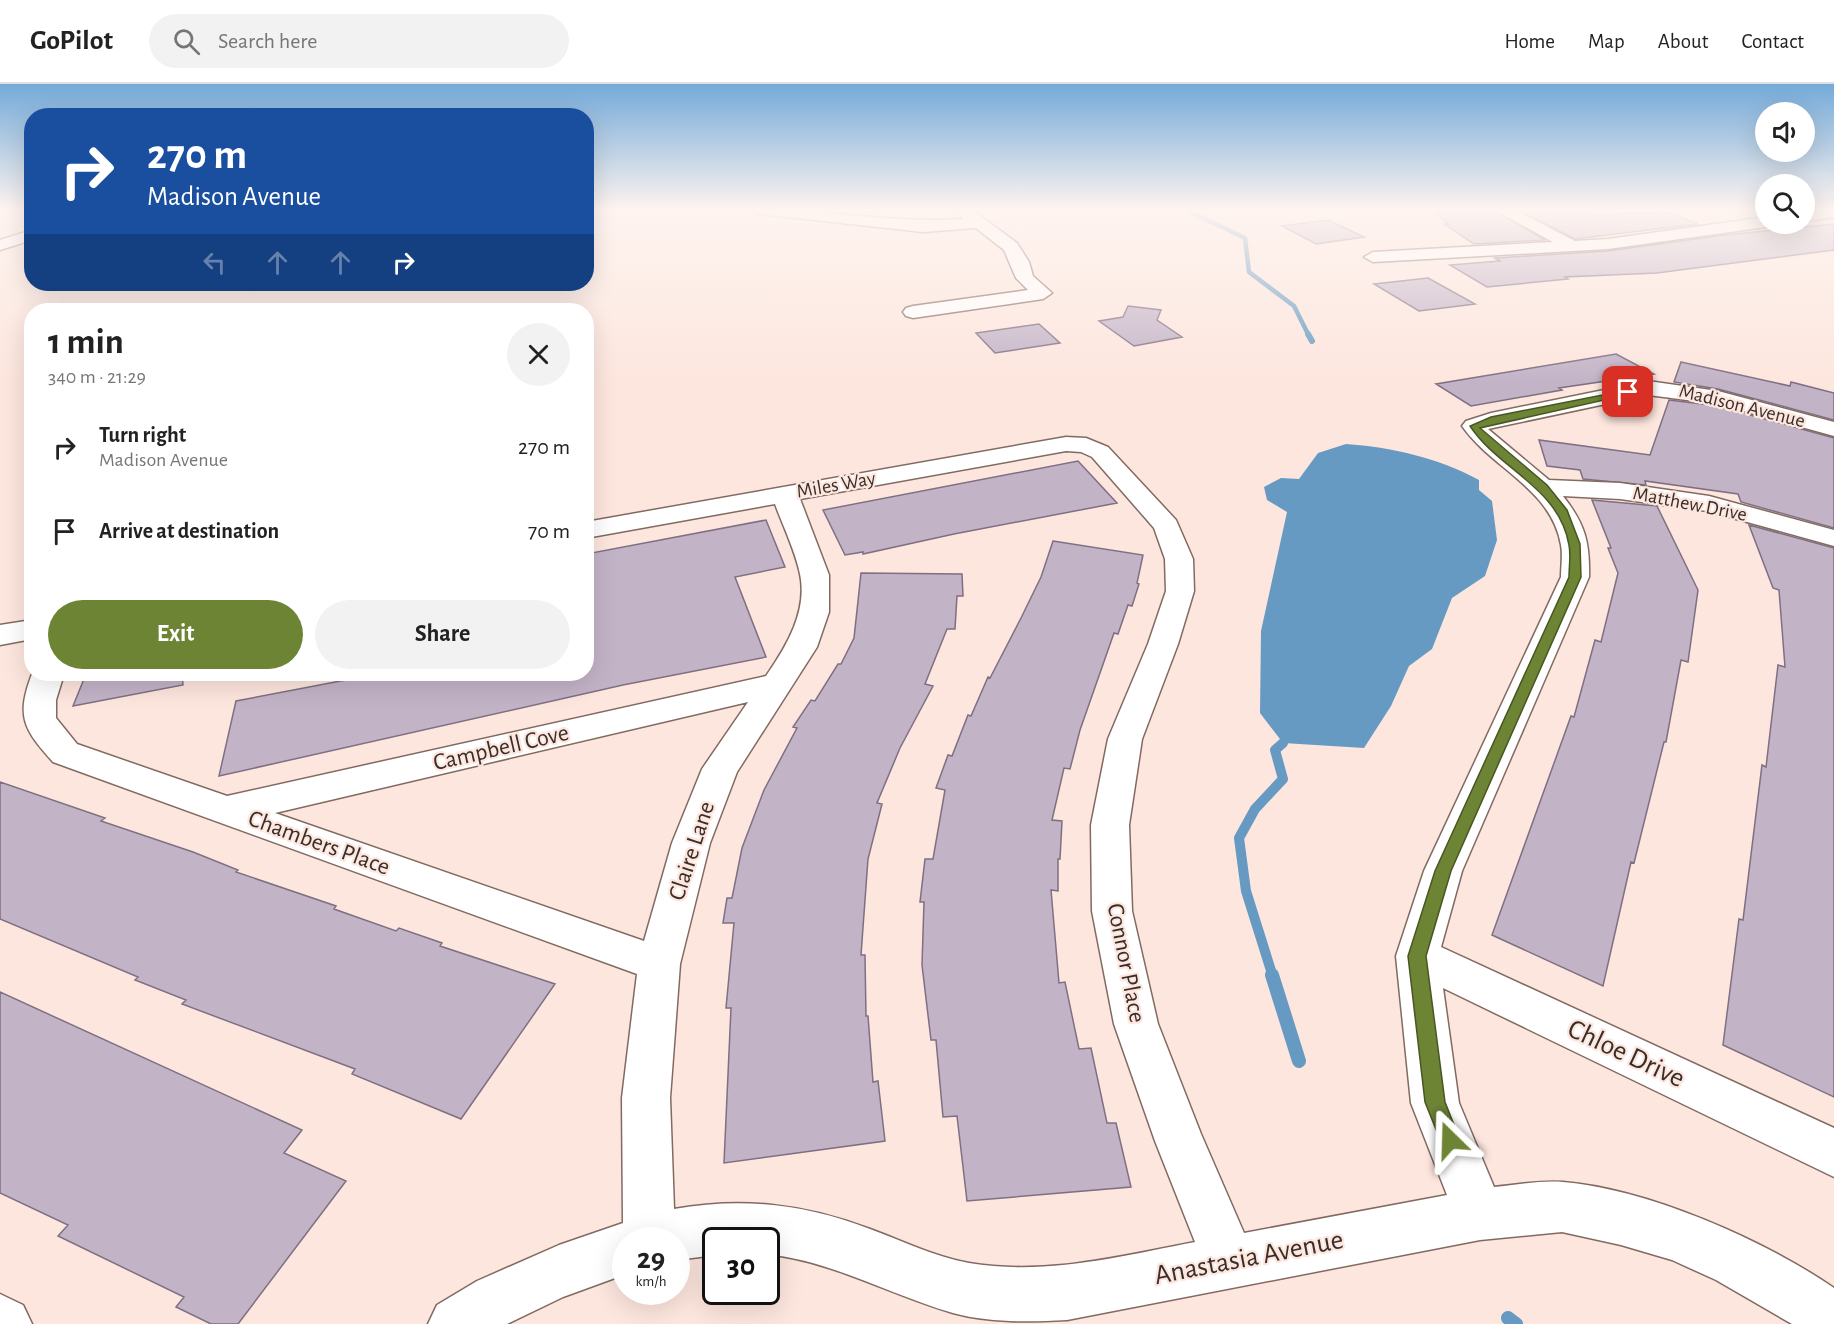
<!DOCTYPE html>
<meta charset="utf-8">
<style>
body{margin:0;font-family:"Alegreya Sans",sans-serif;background:#f2f2f2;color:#222;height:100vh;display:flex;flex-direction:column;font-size:22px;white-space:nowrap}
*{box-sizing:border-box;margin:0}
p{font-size:20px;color:#767676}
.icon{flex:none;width:33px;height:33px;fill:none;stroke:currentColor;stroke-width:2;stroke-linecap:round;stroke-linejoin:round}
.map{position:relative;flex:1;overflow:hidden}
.panel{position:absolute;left:24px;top:219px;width:570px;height:378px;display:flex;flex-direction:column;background:#fff;border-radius:24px;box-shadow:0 6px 24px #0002}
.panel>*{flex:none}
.banner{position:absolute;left:24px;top:24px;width:570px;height:183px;border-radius:24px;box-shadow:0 6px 24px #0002;background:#1a4fa0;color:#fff;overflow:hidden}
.controls{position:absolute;left:1755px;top:18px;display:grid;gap:12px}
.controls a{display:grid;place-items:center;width:60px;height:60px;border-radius:50%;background:#fff;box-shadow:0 6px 24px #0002;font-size:30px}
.speed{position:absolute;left:612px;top:1143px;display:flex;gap:12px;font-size:30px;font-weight:700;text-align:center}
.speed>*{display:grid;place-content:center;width:78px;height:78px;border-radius:50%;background:#fff;box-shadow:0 6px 24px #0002;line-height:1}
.speed small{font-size:15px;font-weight:400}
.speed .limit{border:3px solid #111;border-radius:9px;background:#fff;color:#111}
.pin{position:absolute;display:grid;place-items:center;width:51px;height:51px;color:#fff;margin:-26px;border-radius:12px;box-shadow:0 3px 9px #0006}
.me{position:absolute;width:66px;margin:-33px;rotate:338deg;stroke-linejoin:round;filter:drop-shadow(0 0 4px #0008)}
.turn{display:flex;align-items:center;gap:21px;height:126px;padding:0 24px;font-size:27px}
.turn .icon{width:78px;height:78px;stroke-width:2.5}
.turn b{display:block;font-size:42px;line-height:51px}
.lanes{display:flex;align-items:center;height:57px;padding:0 24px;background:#0003;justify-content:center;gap:30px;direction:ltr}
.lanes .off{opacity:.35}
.round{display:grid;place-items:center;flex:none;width:63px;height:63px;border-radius:32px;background:#f2f2f2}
.head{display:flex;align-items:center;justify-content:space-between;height:102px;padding:0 24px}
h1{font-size:36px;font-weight:700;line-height:45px}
.button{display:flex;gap:12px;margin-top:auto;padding:12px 24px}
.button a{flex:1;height:69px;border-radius:36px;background:#6e8435;color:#fff;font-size:24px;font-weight:700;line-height:69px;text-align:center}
.button a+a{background:#f2f2f2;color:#222}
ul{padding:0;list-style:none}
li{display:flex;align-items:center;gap:18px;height:84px;padding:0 24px}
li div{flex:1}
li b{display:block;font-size:22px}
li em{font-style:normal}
header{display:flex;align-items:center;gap:36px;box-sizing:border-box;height:84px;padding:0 30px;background:#fff;border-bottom:2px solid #e0e0e0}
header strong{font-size:28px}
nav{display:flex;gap:33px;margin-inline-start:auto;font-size:21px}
.search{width:420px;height:54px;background:#f2f2f2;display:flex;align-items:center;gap:15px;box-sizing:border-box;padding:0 21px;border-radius:33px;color:#767676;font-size:22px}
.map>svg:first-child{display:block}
</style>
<header>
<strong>GoPilot</strong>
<div class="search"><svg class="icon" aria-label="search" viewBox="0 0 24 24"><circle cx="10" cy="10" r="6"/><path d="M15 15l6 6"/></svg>Search here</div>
<nav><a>Home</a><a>Map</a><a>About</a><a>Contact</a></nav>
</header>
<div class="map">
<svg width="1834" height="1240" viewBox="0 0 1834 1240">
<rect width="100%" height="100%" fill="#fde6de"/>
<path fill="#669ac3" d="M1346 360C1391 363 1439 374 1479 396V406L1492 417 1497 456 1485 492 1452 514 1432 565 1409 582 1391 622 1364 664 1283 659 1260 629 1261 547 1287 428 1267 416 1264 403 1281 394 1299 395 1318 369Z"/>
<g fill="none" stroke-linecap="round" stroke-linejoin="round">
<path stroke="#669ac3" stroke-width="4.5" d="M1184 125 1245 154 1249 188 1294 222 1309 252"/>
<path stroke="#669ac3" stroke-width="6" d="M1308 250 1312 257"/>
<path stroke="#669ac3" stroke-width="10" d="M1273 893 1246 807 1239 754 1255 725 1283 695 1275 666 1283 659"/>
<path stroke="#669ac3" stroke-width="14" d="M1272 891 1299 977
M1508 1234 1516 1240"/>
</g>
<path fill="#c3b3c7" stroke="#7f6f82" stroke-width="1.5" d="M1440 125H1491L1545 156 1474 160 1444 140H1449L1434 128 1443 127Z
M1518 125H1583L1595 131 1667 128 1698 140 1575 155Z
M1328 136 1364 153 1316 160 1282 142Z
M1834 140V166L1657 189 1565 193 1568 195 1487 203 1450 181 1500 177 1495 174 1608 167 1725 151Z
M1428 194 1475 220 1419 227 1374 200Z
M1128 222 1161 226 1157 236 1182 253 1134 262 1099 237 1123 233Z
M1039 240 1060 259 995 269 976 249Z
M1616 270 1654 290 1559 304 1562 306 1471 322 1436 300Z
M1681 278 1790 302 1791 298 1834 309V336L1718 305 1674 298Z
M1669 316 1718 322 1834 354V444L1741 418 1738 410 1645 397 1646 401 1583 395 1580 386 1547 382 1539 356 1650 371Z
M1078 377 1117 419 954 450 863 470V468L845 471 823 426Z
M1592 416 1657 422 1698 506 1688 578 1681 576 1666 658H1664L1634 779 1631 778 1603 902 1492 851 1571 632 1574 633 1595 556 1601 558 1618 489 1608 464H1611Z
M766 436 785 483 735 493 766 573 623 601 219 692 236 617 377 590H586V470Z
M1749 441 1834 464V1013L1723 961 1739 835 1743 836 1762 681 1766 683 1778 581 1785 583 1779 506 1773 504Z
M1053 457 1143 471 1137 499 1139 500 1132 522 1128 521 1118 550 1114 549 1080 646 1070 685 1064 684 1052 736 1062 737 1060 775H1058V807L1051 806 1059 899 1065 898 1079 965 1091 964 1107 1039H1116L1131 1103 967 1117 957 1032 943 1033 936 956H931L922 881 924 818H920L925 775H933L945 706 936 704 948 671 952 672 968 631 971 632 988 593 990 594 1021 534 1041 493Z
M861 489 962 490 963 512H957L955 545H947L925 600 933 602 900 664 877 719 882 720 868 775 861 871H865L866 932H868L873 998 878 997 885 1057 724 1079 731 924H726L734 839H723L727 814H732L742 764 764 706 797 644 793 643 811 616 815 617 838 580H841L854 554Z
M86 590H182L183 601 73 622Z
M0 698 105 734 101 737 193 768 238 786 236 788 336 822 334 825 396 847 399 844 442 859 440 862 555 900 461 1035 352 990 355 985 182 920 186 916 135 896 138 893 0 835Z
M0 908 302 1046 284 1069 346 1097 238 1240H211L176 1223 184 1213 58 1152 68 1141 0 1109Z"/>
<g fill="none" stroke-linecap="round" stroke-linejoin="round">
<g stroke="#826a61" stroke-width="3">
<path id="minor" d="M751 125C823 125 893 140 964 135L953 125H971L1017 159 1029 178 1033 192 1052 209 1043 215 913 234 906 232 903 228 906 224 913 222 1028 206 1016 194 1004 166 976 144 923 148 759 130Z
M1493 125H1513L1575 157 1608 155 1766 133V140H1773L1766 143 1608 165 1373 178 1364 173 1373 168 1553 158Z
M1834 125V133L1804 137V127Z
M32 146V156L0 166V156Z
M1648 297 1718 307 1834 338V352L1718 320 1648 311 1488 345 1549 396 1620 399 1709 412 1834 446V462L1707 427 1620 415 1563 412C1585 440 1590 458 1589 493L1462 787 1441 863 1834 1044V1093L1443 904 1459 1019 1494 1103C1516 1101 1541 1096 1563 1098 1648 1105 1764 1156 1834 1204V1240H1792L1716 1196 1672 1176 1621 1161 1562 1148 1480 1156 1067 1236C1029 1238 990 1239 953 1229 890 1211 833 1177 766 1170V1156H716V1171L676 1176V1156H626V1190L563 1213 507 1240H428L437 1221 477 1197 559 1161 623 1139 622 1014 637 890 53 678C23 645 16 632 32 590H64L56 616V634L77 660 227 712 766 592C786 563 808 527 800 490 795 466 783 442 775 420L586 454V438L1066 353 1086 354 1108 363 1176 436 1193 475 1194 507 1178 560 1142 655 1129 741 1132 827 1158 940 1201 1050 1244 1149 1447 1111 1411 1019 1396 872 1424 787 1561 493C1561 482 1563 471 1561 461 1551 404 1492 385 1462 342L1466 337 1491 329ZM1066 367 1081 368 1092 373 1154 444 1165 475 1166 507 1148 560 1108 655 1091 741 1092 827 1114 940 1155 1057 1195 1158C1121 1172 1046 1192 969 1179 935 1173 903 1157 870 1145 805 1120 743 1113 674 1125L670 1014 680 880 710 759 737 688 817 563 829 528V491L800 415ZM748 618 702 685 672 759 644 857 275 729Z
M32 536V555L0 561V541Z
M0 1210 23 1221 32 1240H0Z"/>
</g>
<use href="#minor" fill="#fff" fill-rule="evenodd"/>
</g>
<linearGradient id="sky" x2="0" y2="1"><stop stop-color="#74aad9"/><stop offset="0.42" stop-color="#fef4f0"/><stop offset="1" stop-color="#fef4f0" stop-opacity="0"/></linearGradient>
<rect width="1834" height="299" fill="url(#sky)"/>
<path fill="#6e8435" stroke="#485622" stroke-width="1.5" d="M1628 306H1631V310L1480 344 1547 401 1567 426 1580 460 1581 493 1451 787 1426 872 1445 1018 1460 1056 1457 1063 1450 1066 1443 1063 1425 1018 1408 872 1435 787 1569 493C1569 483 1571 471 1569 461 1559 403 1499 386 1470 342L1491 333Z"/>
<g text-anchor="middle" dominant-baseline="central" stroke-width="4.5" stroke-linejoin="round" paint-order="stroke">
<g font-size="20" fill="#382d29" stroke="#fde6de">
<text transform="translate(1742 322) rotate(14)">Madison Avenue</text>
<text transform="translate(836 401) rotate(-10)">Miles Way</text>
<text transform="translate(1690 420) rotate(11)">Matthew Drive</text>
</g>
<g font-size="24" fill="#382d29" stroke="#fde6de">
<text transform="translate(501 664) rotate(-13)">Campbell Cove</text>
<text transform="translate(319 759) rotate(20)">Chambers Place</text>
<text transform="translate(692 767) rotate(-72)">Claire Lane</text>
<text transform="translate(1126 879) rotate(79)">Connor Place</text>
</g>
<g font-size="28" fill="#382d29" stroke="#fde6de">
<text transform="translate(1626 970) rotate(25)">Chloe Drive</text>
<text transform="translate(1249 1174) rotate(-11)">Anastasia Avenue</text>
</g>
</g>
</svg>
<div class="controls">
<a><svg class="icon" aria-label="sound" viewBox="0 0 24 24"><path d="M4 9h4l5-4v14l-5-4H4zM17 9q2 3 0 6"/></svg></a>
<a><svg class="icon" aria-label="search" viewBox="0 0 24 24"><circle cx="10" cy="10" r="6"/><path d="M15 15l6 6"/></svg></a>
</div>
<div class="speed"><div>29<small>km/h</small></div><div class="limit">30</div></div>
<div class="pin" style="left:1628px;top:308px;background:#d93025"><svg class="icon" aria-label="arrive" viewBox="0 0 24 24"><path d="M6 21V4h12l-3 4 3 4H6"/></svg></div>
<svg class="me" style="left:1450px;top:1056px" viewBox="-20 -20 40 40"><path d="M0-17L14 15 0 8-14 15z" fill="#6e8435" stroke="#fff" stroke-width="4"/></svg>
<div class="banner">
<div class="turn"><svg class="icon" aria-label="right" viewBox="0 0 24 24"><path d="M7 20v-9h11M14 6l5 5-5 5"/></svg><div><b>270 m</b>Madison Avenue</div></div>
<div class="lanes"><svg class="icon off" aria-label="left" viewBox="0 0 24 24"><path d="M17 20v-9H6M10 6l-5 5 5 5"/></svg><svg class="icon off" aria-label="ahead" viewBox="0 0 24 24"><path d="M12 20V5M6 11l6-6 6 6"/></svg><svg class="icon off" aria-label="ahead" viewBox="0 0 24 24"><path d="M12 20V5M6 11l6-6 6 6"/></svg><svg class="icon" aria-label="right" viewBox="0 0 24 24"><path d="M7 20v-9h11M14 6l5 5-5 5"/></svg></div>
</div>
<section class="panel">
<div class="head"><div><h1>1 min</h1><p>340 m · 21:29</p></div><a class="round"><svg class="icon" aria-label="close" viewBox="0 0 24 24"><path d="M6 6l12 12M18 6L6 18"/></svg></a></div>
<ul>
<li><svg class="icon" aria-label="right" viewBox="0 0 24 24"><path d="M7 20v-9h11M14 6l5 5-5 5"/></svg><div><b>Turn right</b><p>Madison Avenue</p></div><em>270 m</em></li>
<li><svg class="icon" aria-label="arrive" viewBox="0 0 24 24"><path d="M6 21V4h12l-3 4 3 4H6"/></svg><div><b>Arrive at destination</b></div><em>70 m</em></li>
</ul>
<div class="button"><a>Exit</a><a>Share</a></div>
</section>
</div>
